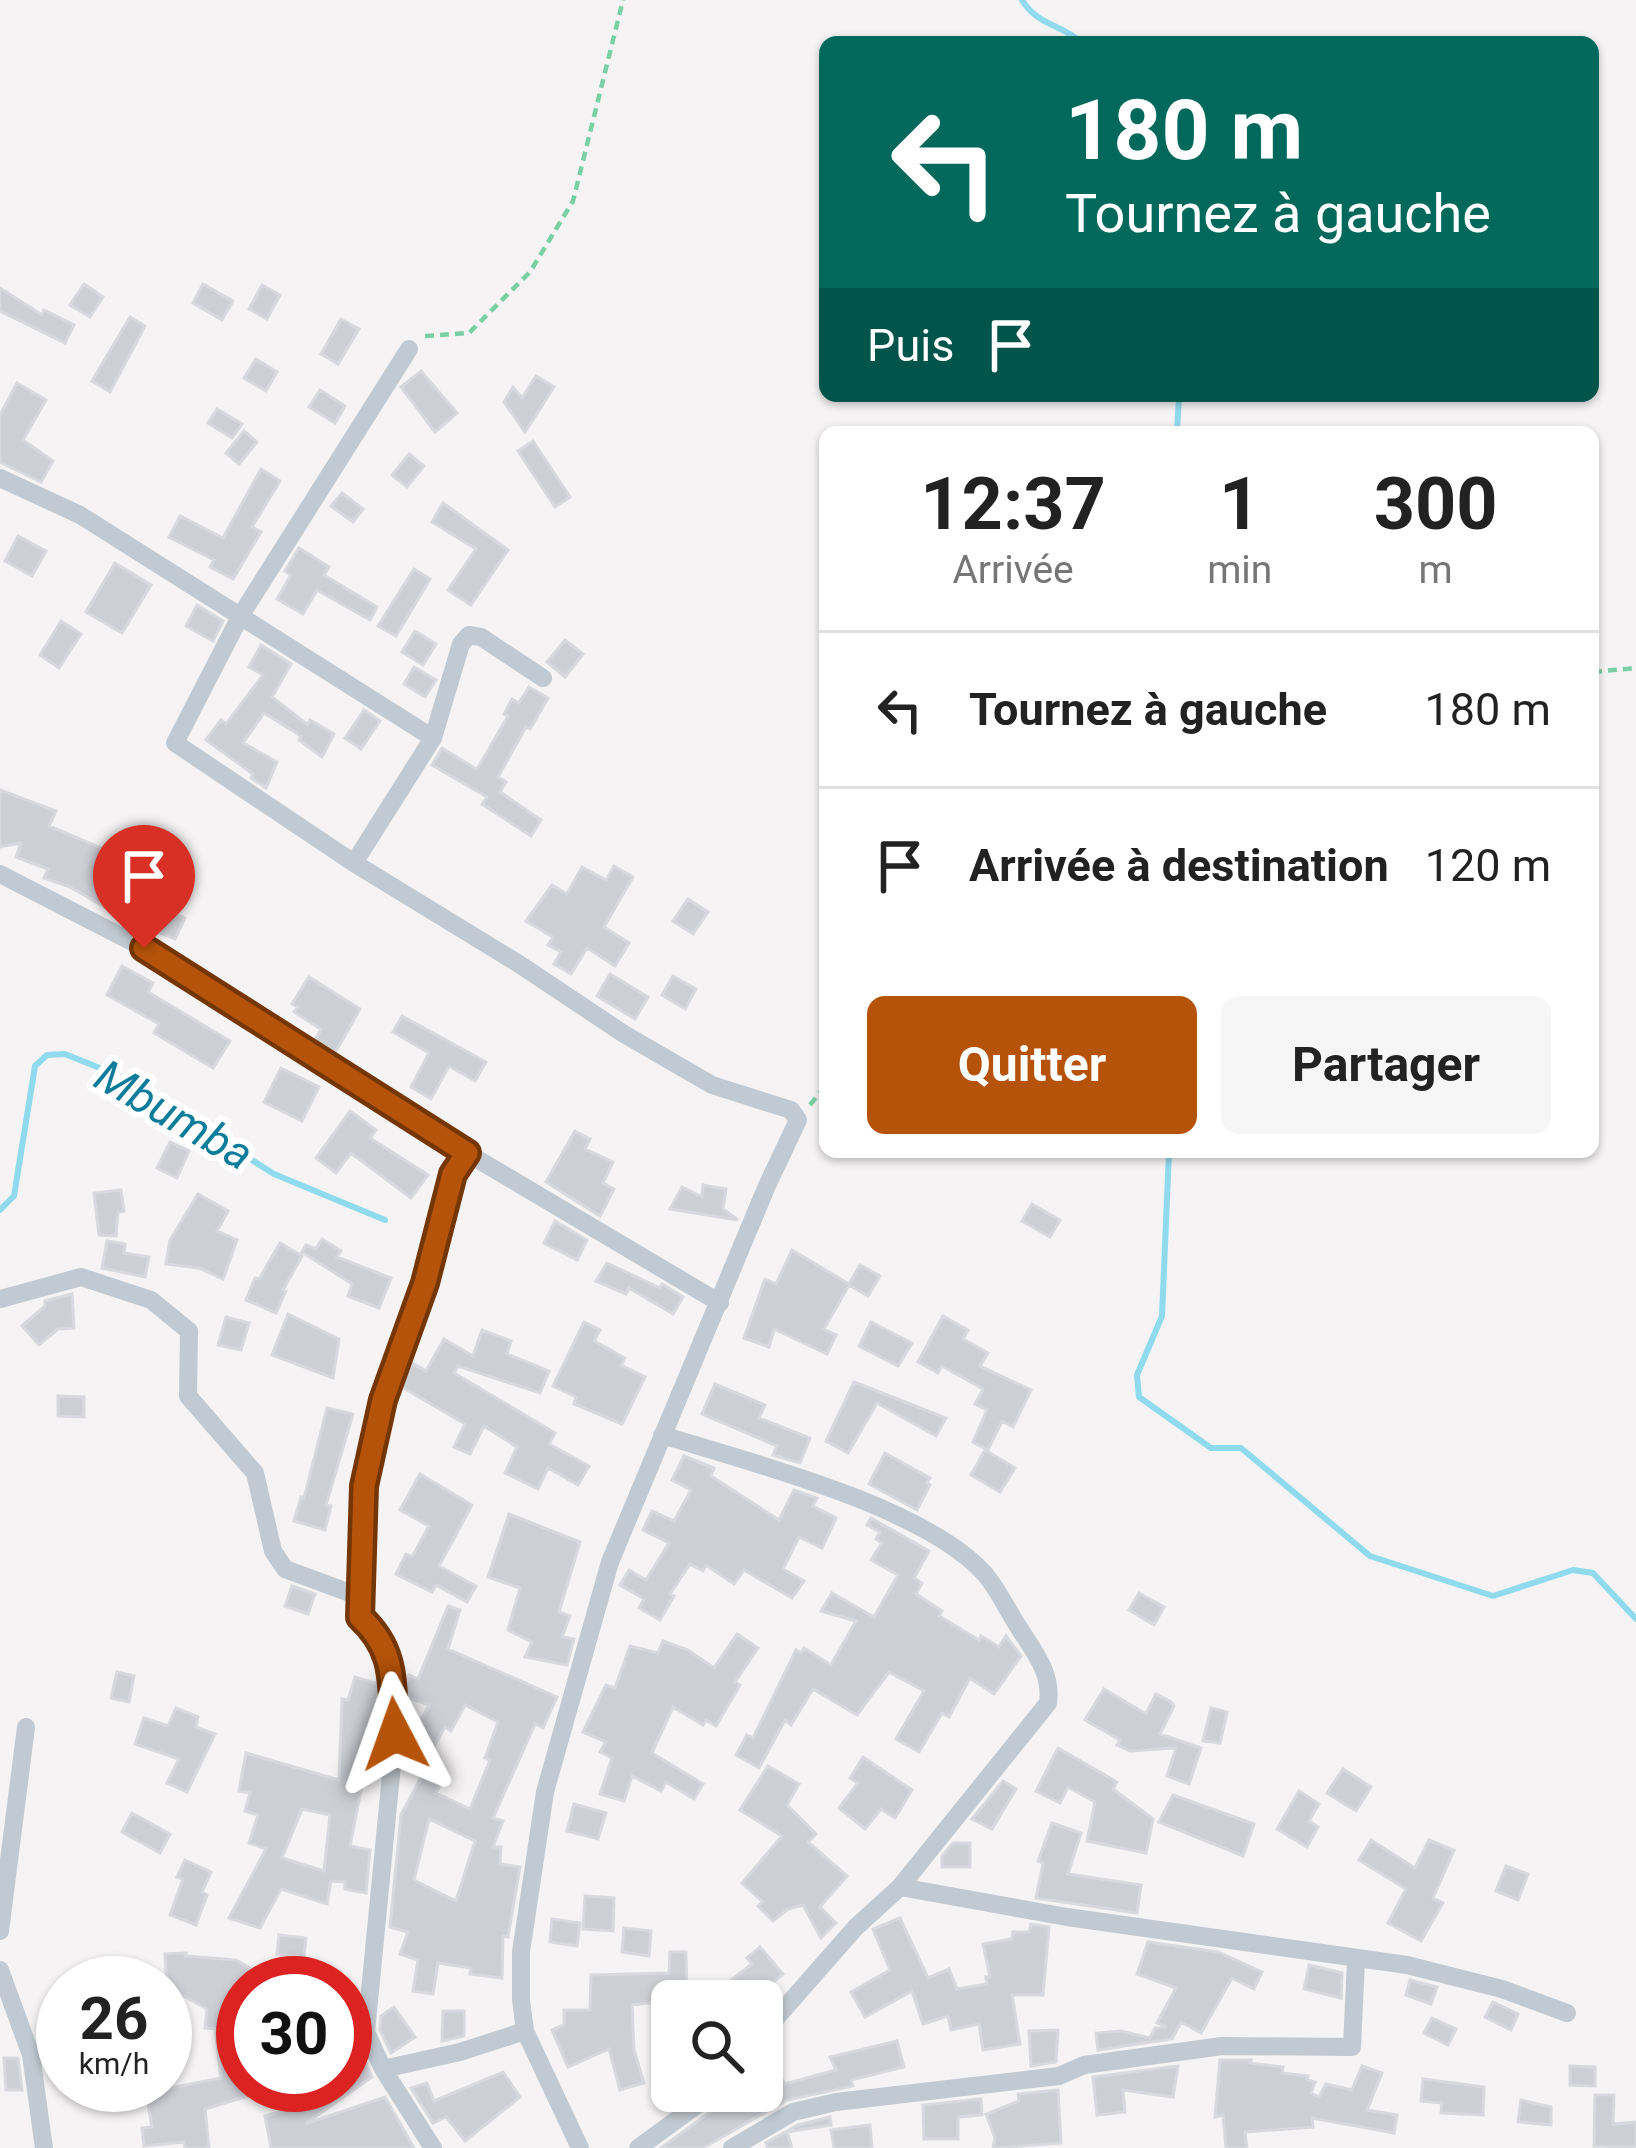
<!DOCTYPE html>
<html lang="fr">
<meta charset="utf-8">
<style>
body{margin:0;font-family:Roboto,sans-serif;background:#f6f6f6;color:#222;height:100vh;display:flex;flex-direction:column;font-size:45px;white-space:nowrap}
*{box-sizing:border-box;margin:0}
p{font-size:39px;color:#767676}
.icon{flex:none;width:66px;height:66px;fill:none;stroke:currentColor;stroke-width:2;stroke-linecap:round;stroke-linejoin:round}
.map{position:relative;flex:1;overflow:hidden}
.panel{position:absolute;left:819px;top:426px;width:780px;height:732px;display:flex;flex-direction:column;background:#fff;border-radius:18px;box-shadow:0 3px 9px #0004}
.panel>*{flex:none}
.hud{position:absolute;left:819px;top:36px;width:780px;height:366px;border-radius:18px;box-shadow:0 3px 9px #0004;background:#00695c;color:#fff;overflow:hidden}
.tools{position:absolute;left:651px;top:1980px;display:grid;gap:24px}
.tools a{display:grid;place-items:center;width:132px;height:132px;border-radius:18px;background:#fff;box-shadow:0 3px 9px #0004;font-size:60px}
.speed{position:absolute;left:36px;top:1956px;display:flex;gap:24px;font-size:60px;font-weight:700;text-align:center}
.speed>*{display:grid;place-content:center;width:156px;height:156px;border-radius:50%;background:#fff;box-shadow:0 3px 9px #0004;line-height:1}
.speed small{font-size:30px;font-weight:400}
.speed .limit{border:18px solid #d22;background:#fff;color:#111}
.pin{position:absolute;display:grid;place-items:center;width:102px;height:102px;color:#fff;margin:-123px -51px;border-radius:50% 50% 50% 0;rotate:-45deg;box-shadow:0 0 12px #0007}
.pin .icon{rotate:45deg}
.me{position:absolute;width:132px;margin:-66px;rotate:356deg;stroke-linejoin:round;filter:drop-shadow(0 0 9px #0008)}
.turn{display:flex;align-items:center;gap:42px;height:252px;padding:0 48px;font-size:54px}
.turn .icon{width:156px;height:156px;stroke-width:2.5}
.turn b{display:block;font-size:84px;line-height:102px}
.then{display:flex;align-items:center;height:114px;padding:0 48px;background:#0003;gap:24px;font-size:45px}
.eta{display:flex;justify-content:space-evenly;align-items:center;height:204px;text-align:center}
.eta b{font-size:72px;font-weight:700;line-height:84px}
.primary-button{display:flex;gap:24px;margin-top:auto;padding:24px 48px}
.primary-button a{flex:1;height:138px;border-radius:18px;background:#b45309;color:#fff;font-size:48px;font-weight:700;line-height:138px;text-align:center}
.primary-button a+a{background:#f6f6f6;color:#222}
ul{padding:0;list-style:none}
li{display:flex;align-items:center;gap:36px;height:156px;padding:0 48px;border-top:3px solid #e0e0e0}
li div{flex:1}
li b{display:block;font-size:45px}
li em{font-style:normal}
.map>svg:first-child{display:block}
</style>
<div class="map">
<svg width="1636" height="2148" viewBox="0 0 1636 2148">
<rect width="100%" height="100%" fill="#f5f3f3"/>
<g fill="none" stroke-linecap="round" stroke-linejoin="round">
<path stroke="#90daee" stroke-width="6" d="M1022 0C1038 26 1059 23 1081 42
M1177 432 1179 396
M1169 1152 1162 1316 1137 1375 1139 1397 1211 1448H1241L1370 1556 1493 1596 1573 1570 1593 1573 1636 1619
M0 1210 14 1196 35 1066 47 1055 65 1054 117 1075 274 1174 385 1220"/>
</g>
<path fill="#cdcfd5" stroke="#d7d9de" stroke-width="3" fill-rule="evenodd" d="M84 284 103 297 90 317 70 305Z
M203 284 233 301 222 320 193 303Z
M262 285 280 295 267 319 249 309Z
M0 288 42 315 44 310 74 325 65 343 0 311Z
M130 317 145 326 110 392 92 381Z
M341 319 359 329 338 364 321 354Z
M256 359 277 372 266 391 244 378Z
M421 371 457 413 435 432 401 387Z
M536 376 554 387 525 432 504 402 513 387 522 398Z
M17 383 46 400 23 440 53 461 41 482 0 462V415Z
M320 390 345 406 335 423 309 407Z
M217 409 242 424 232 438 208 423Z
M244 431 257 442 239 464 226 453Z
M533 441 570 497 555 507 518 451Z
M409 454 424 466 407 487 392 475Z
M261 469 280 481 252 527 261 532 233 579 210 567 214 560 169 537 180 516 223 538Z
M342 493 363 509 353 522 331 506Z
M443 503 508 550 471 605 448 590 476 549 432 522Z
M18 536 46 551 32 576 5 561Z
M299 548 329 567 324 575 377 607 370 620 317 590 303 614 277 599 291 575 285 571Z
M115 563 151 585 122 633 86 612Z
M414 569 430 579 396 636 378 626Z
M197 605 223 621 213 641 186 626Z
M61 621 81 634 59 668 40 655Z
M415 631 436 644 423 665 402 652Z
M565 640 583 654 565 677 547 662Z
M261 645 291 664 272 697 308 725 310 720 334 734 322 757 299 740 301 736 264 713 243 743 277 762 266 788 251 778 253 774 206 740 221 720 226 724 263 675 249 667Z
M414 667 436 680 425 697 404 684Z
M529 687 548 698 530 729 526 727 498 777 506 782 500 792 541 820 531 836 482 804 487 797 432 765 442 748 476 769 479 766 508 716 504 714 512 699 519 703Z
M364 710 380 721 361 749 345 738Z
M0 790 56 811 49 826 139 864 134 878 172 895 166 909 185 918 175 939 125 919 70 887 44 878 48 869 16 857 21 843 0 847Z
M614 866 633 877 604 927 629 943 615 966 587 948 571 974 554 964 561 952 548 945 553 937 526 921 552 885 567 894 582 867 606 880Z
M688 899 708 912 693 934 673 921Z
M122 966 153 983 148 992 230 1041 213 1068 154 1033 159 1024 107 995Z
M610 974 648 997 635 1019 597 996Z
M673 976 696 989 685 1009 662 995Z
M309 977 360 1009 335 1053 315 1041 321 1029 294 1012 298 1007 292 1004Z
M402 1016 486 1062 475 1081 449 1066 431 1099 411 1087 429 1053 393 1032Z
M281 1068 319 1087 302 1121 264 1102Z
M350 1111 376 1130 370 1138 428 1175 411 1198 351 1153 336 1173 316 1158Z
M575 1131 590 1139 585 1149 613 1162 603 1183 614 1189 600 1216 546 1182Z
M170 1142 189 1151 177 1178 157 1168Z
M703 1185 726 1189 723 1209 738 1220 670 1209 682 1187 702 1197Z
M121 1190 124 1211 118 1212 116 1236 99 1235 94 1193Z
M198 1194 228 1211 217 1231 237 1240 223 1279 199 1268 166 1264 170 1240Z
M1032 1204 1060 1220 1050 1237 1022 1221Z
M555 1221 587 1240 577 1260 544 1243Z
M322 1239 341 1251 337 1257 391 1278 379 1308 348 1296 352 1284 302 1252 306 1245 316 1249Z
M107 1241 125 1244 124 1253 149 1257 145 1277 102 1268Z
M280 1243 302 1256 283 1290 286 1291 276 1313 246 1300 255 1278 259 1279Z
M792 1250 849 1284 860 1265 880 1276 868 1296 849 1285 824 1329 836 1335 827 1354 774 1329 769 1347 744 1338 765 1279 776 1284Z
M607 1263 660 1288 662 1284 683 1297 673 1314 629 1288 626 1294 596 1281Z
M72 1294 74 1328 58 1329 39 1345 22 1326 45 1306V1301Z
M288 1314 339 1339 333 1378 272 1355Z
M943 1316 968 1330 963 1339 988 1353 980 1366 1031 1390 1013 1427 1002 1421 988 1450 973 1442 987 1410 975 1404 983 1389 942 1366 938 1373 918 1362Z
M226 1317 249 1323 241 1350 218 1345Z
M584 1322 600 1330 594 1341 625 1358 621 1365 645 1377 622 1424 574 1404 576 1397 553 1386Z
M871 1322 912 1343 898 1366 859 1346Z
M482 1330 511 1341 507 1354 549 1371 540 1393 458 1366 454 1373 555 1433 549 1444 589 1466 578 1485 548 1468 538 1489 505 1473 517 1447 484 1426 470 1454 454 1447 465 1424 402 1387 412 1363 426 1371 444 1339 473 1356Z
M854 1382 882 1393 946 1418 936 1436 877 1403 848 1453 826 1441Z
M715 1384 765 1405 759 1418 810 1438 800 1463 773 1455 777 1446 702 1414Z
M58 1396 84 1397V1417L58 1416Z
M327 1408 353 1414 326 1505 331 1506 325 1530 294 1521 301 1497 304 1498Z
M985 1450 1015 1468 1000 1492 971 1475Z
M885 1453 930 1478 927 1483 930 1485 917 1510 869 1484Z
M684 1456 714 1468 711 1476 779 1520 794 1490 817 1498 813 1506 836 1518 822 1548 799 1537 783 1569 804 1581 792 1598 744 1570 734 1584 706 1565 703 1571 690 1564 670 1594 674 1596 660 1620 639 1608 644 1599 620 1585 629 1570 646 1580 669 1543 643 1530 652 1511 674 1521 691 1490 672 1480Z
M420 1474 472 1505 439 1566 476 1586 467 1602 436 1585 432 1592 396 1574 406 1554 412 1557 429 1526 400 1510Z
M509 1514 580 1542 559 1612 570 1616 562 1637 574 1639 567 1665 525 1657 532 1642 508 1630 520 1588 488 1577Z
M871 1518 929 1551 914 1578 922 1583 916 1594 942 1611 939 1616 979 1640 981 1636 999 1647 1006 1636 1021 1656 994 1694 970 1678 949 1717 942 1713 919 1752 896 1739 924 1691 889 1672 857 1715 813 1689 791 1725 785 1720 759 1768 736 1755 747 1735 753 1738 796 1650 801 1653 804 1648 831 1665 856 1621 821 1611 832 1593 874 1617 898 1575 871 1560 882 1543 876 1539 880 1532 867 1525Z
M292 1586 315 1594 308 1614 285 1606Z
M1139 1593 1164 1607 1154 1625 1129 1610Z
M448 1606 460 1610 448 1649 557 1697 543 1728 535 1724 493 1818 503 1821 493 1847H501L500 1864 520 1867 508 1937 503 1936 502 1978 470 1974 471 1968 438 1963 433 1994 413 1991 418 1960 400 1954 408 1932 390 1927 401 1815 425 1770 443 1779 436 1793 470 1809 490 1760 485 1758 498 1722 465 1705 451 1731 445 1727 428 1758 407 1747 429 1705 406 1697 405 1688 409 1675 418 1679ZM429 1819 475 1841 456 1901 414 1880Z
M737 1634 758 1648 735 1682 740 1685 716 1726 706 1720 703 1725 673 1707 652 1753 703 1784 694 1799 666 1782 661 1791 632 1776 624 1801 600 1794 612 1758 600 1752 606 1742 583 1732 606 1685 615 1688 630 1646 658 1653 663 1641 688 1650 714 1668Z
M117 1672 134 1676 129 1702 111 1698Z
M355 1677 378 1684 380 1714 365 1755H376L375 1776 364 1775 350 1846 370 1850 366 1893 345 1889V1882L331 1881 327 1904 281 1889 260 1928 229 1918 266 1849 249 1843 258 1815 245 1811 250 1793 239 1791 246 1753 339 1780 342 1699 348 1700ZM302 1809 330 1815 324 1871 282 1858Z
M1104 1689 1146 1714 1156 1694 1171 1702 1174 1706 1160 1734 1201 1748 1189 1784 1167 1776 1176 1748 1130 1751 1117 1745 1120 1740 1085 1720Z
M176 1708 198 1717 196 1727 215 1734 187 1792 167 1783 179 1759 135 1744 144 1718 168 1726Z
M1211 1708 1227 1712 1220 1743 1203 1741Z
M1058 1748 1117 1782 1113 1789 1153 1819 1146 1853 1087 1841 1095 1802 1068 1787 1060 1803 1036 1791Z
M863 1757 912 1790 895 1818 881 1809 865 1829 839 1808 858 1783 850 1778Z
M768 1766 799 1784 787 1805 816 1834 808 1842 847 1876 820 1907 836 1923 821 1938 803 1905 788 1909 773 1921 758 1906 763 1902 742 1883 782 1836 740 1810Z
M1343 1769 1371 1787 1356 1811 1327 1793Z
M1003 1781 1016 1789 992 1829 972 1819Z
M1299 1791 1319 1804 1309 1821 1318 1827 1307 1847 1277 1829Z
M1173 1795 1254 1824 1243 1856 1159 1822Z
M574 1804 606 1813 598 1839 567 1831Z
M132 1813 170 1834 160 1853 122 1832Z
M1052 1823 1081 1833 1068 1874 1141 1885 1137 1913 1036 1898 1043 1863 1038 1861Z
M1371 1840 1415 1868 1429 1840 1454 1850 1433 1898 1443 1903 1421 1941 1388 1923 1406 1889 1359 1860Z
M953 1843H970V1867H942V1856Z
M185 1860 211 1872 202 1892 207 1895 196 1925 170 1915 183 1879 177 1877Z
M1506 1866 1528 1874 1518 1900 1496 1891Z
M585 1896 614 1898 613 1931 583 1929Z
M900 1918 928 1978 949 1969 957 1989 987 1984 986 1977H990L983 1944 1012 1939 1013 1932H1029L1031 1924 1049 1927 1043 1995H1012L1020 2044 983 2050 979 2024 951 2030 948 2016 923 2024 912 1991 865 2017 851 1992 890 1970 873 1929Z
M552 1919 580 1923 577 1946 550 1942Z
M624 1928 651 1931 649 1956 622 1952Z
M279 1935 306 1938 304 1957 277 1954Z
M1148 1942 1218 1952 1262 1972 1254 1989 1232 1978 1201 2033 1181 2022 1172 2039 1098 2050 1096 2033 1121 2031 1150 2038 1155 2028 1167 2027 1157 2023 1176 1988 1137 1974Z
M760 1947 783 1974 764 1990 773 2001H741L727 1983 752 1964 747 1958Z
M670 1952H686L687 1998 632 2005 634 2050 644 2083 620 2090 609 2049 568 2067 552 2030 564 2025V2010H590L591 1975 669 1973Z
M186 1953 185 1956 236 1960 255 1971 248 1983H243V2047L232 2049 248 2096 205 2109 209 2148H185L184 2142 144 2146 142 2128 152 2127 146 2093 221 2078 215 2029 205 2028 207 2009 173 1990 168 2002 165 1954Z
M1309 1965 1342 1973 1341 1998 1304 1989Z
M1410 1980 1437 1987 1431 2004 1406 1995Z
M1493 2002 1518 2014 1511 2030 1485 2017Z
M394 2007 415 2037 391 2053 380 2030 381 2016Z
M443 2011H464V2036L442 2041Z
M1432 2018 1456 2029 1448 2045 1424 2033Z
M1058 2030 1056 2062 1031 2066 1029 2031Z
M353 2035 372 2077 305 2124 385 2097 414 2148H271L265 2116 345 2093V2041Z
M897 2041 904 2067 851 2080 853 2086 787 2100 703 2148H661L724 2102 729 2094 762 2091V2074L777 2070 785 2084 836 2070 830 2057Z
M4 2058H18L22 2090H6Z
M1220 2060H1251L1250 2063 1283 2067 1282 2073 1308 2076 1307 2080 1315 2082 1311 2093 1319 2097 1326 2084 1352 2090 1362 2066 1382 2073 1367 2110 1397 2115 1394 2133 1312 2118 1313 2127 1245 2132 1247 2148H1226L1223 2115 1215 2117Z
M1178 2066 1173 2097 1123 2090 1125 2112 1097 2115 1093 2077Z
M1570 2066 1595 2067V2086L1570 2085Z
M503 2072 520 2097 465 2141 446 2117 433 2123 411 2088 427 2083 434 2101Z
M1423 2079 1484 2087 1483 2115 1441 2113 1442 2103 1421 2101Z
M1058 2090 1061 2143 993 2148 995 2138 986 2114 1019 2101 1018 2094Z
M1595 2095H1614L1613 2124 1636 2122V2147L1594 2146Z
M981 2099 982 2115 958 2117V2139H924L923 2105Z
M1521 2100 1551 2107V2125L1518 2122Z
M830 2117 831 2125 787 2132 792 2148H768L766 2143 798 2125Z
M870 2125 872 2148H834L831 2130Z"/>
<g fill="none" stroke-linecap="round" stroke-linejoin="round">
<path stroke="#7ad0a6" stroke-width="4.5" stroke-dasharray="9 6" stroke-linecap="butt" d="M425 336 469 333 530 272 573 201 623 0
M1593 672 1636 668
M810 1105 825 1086"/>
<path stroke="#c1cad2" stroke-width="18" d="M409 349 241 615 175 743 354 863 519 964 624 1034 712 1085 791 1110 798 1120 766 1188 610 1562 545 1792 521 1952V1999L525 2031 580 2148
M0 478 80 515 433 738
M354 863 433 738 461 644 469 635 481 637 543 678
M0 874 144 948 467 1153 720 1303
M0 1299 81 1277 151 1300 189 1331 188 1396 255 1473 273 1551 285 1569 358 1596
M662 1435C749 1462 923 1506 984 1573 998 1589 1008 1611 1019 1628 1035 1653 1052 1673 1048 1703L900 1887 856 1927 762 2034
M900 1887 1067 1917 1407 1965 1502 1989 1567 2013
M0 1931 26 1727
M0 1970 31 2055 44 2148
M383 2069 460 2052 525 2031
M433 2148 383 2069 366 2032 395 1734 389 1654 379 1635 360 1617C355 1545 362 1467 384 1397 396 1359 412 1322 424 1284 438 1240 442 1192 467 1153
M638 2148 716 2091
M732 2148 793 2112 836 2102 1059 2076 1084 2065 1222 2046 1352 2047 1356 1961"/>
</g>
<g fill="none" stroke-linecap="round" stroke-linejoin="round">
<g stroke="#753606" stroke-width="30">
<path id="route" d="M144 948 467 1153 453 1174 425 1283 383 1400 364 1486 360 1617C398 1652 391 1685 395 1734"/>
</g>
<use href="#route" stroke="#b45309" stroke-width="21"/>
</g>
<g text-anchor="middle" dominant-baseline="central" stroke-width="12" stroke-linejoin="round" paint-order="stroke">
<g font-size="45" font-style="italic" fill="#0c7c9b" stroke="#fff">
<text transform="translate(174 1115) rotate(30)">Mbumba</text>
</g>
</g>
</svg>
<div class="tools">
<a><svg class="icon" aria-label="search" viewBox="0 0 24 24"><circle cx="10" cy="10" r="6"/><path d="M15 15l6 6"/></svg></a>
</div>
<div class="speed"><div>26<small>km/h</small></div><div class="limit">30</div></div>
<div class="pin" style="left:144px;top:948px;background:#d93025"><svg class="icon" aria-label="arrive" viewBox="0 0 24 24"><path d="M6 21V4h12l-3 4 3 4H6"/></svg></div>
<svg class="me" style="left:395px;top:1734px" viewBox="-20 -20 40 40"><path d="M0-17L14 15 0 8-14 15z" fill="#b45309" stroke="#fff" stroke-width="4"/></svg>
<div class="hud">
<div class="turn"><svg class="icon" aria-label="left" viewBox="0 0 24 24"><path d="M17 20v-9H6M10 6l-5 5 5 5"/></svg><div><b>180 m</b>Tournez à gauche</div></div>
<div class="then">Puis<svg class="icon" aria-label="arrive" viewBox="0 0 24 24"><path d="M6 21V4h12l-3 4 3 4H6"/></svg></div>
</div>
<section class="panel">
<div class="eta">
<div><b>12:37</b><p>Arrivée</p></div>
<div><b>1</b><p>min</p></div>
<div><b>300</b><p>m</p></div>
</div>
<ul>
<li><svg class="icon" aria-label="left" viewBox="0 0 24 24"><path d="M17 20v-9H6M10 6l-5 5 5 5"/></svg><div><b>Tournez à gauche</b></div><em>180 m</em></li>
<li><svg class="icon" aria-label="arrive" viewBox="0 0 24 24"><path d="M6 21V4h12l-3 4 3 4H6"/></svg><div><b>Arrivée à destination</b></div><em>120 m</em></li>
</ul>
<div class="primary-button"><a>Quitter</a><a>Partager</a></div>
</section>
</div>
